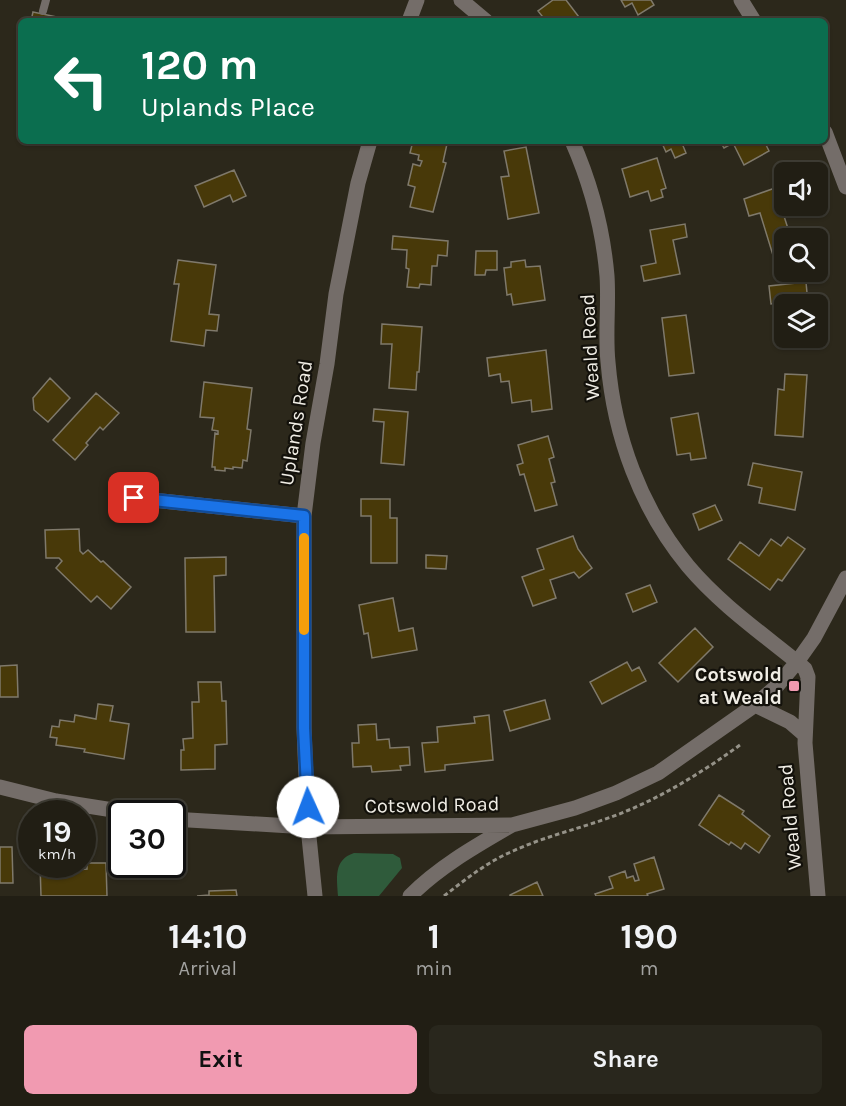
<!DOCTYPE html>
<style>
body{margin:0;font-family:Karla,sans-serif;background:#29271d;color:#f1f3f6;height:100vh;display:flex;flex-direction:column;font-size:22px;white-space:nowrap}
*{box-sizing:border-box;margin:0}
p{font-size:20px;color:#a2a2a0}
.icon{flex:none;width:33px;height:33px;fill:none;stroke:currentColor;stroke-width:2;stroke-linecap:round;stroke-linejoin:round}
.map{position:relative;height:896px;overflow:hidden}
.sheet{display:flex;flex-direction:column;background:#211e14;flex:1}
.sheet>*{flex:none}
.top-card{position:absolute;left:18px;top:18px;width:810px;height:126px;border-radius:9px;box-shadow:0 2px 4px #0004,0 0 0 2px #3e3c34;background:#0b6e4f;color:#fff;overflow:hidden}
.controls{position:absolute;left:774px;top:162px;display:grid;gap:12px}
.controls a{display:grid;place-items:center;width:54px;height:54px;border-radius:9px;background:#211e14;box-shadow:0 2px 4px #0004,0 0 0 2px #3e3c34;font-size:30px}
.speed{position:absolute;left:18px;top:800px;display:flex;gap:12px;font-size:30px;font-weight:700;text-align:center}
.speed>*{display:grid;place-content:center;width:78px;height:78px;border-radius:50%;background:#211e14;box-shadow:0 2px 4px #0004,0 0 0 2px #3e3c34;line-height:1}
.speed small{font-size:15px;font-weight:400}
.speed .limit{border:3px solid #111;border-radius:9px;background:#fff;color:#111}
.pin{position:absolute;display:grid;place-items:center;width:51px;height:51px;color:#fff;margin:-26px;border-radius:12px;box-shadow:0 3px 9px #0006}
.me{position:absolute;width:66px;margin:-33px;rotate:358deg;stroke-linejoin:round;filter:drop-shadow(0 0 4px #0008)}
.turn{display:flex;align-items:center;gap:21px;height:126px;padding:0 24px;font-size:27px}
.turn .icon{width:78px;height:78px;stroke-width:2.5}
.turn b{display:block;font-size:42px;line-height:51px}
.eta{display:flex;justify-content:space-evenly;align-items:center;height:102px;text-align:center}
.eta b{font-size:36px;font-weight:700;line-height:42px}
.button{display:flex;gap:12px;margin-top:auto;padding:12px 24px}
.button a{flex:1;height:69px;border-radius:9px;background:#f19ab1;color:#111;font-size:24px;font-weight:700;line-height:69px;text-align:center}
.button a+a{background:#29271d;color:#f1f3f6}
.map>svg:first-child{display:block}
</style>
<div class="map">
<svg width="846" height="896" viewBox="0 0 846 896">
<rect width="100%" height="100%" fill="#2c281b"/>
<path fill="#2f5b3b" d="M354 853 393 854 400 858 402 868 379 896H338C337 878 333 860 354 853Z"/>
<path fill="#483909" stroke="#7f796b" stroke-width="1.5" d="M553 0H566L582 21H546L538 11Z
M621 0H651L654 5 638 15 632 3 625 7Z
M33 12 71 20 72 17 91 21H31Z
M413 141H437L447 144 443 162 446 163 433 212 410 207 415 187 408 185 413 164 420 166 422 161 418 160 419 155 410 153Z
M661 141H681L686 153 675 158 671 149 666 152Z
M720 141H764L769 151 744 165 733 143 724 148Z
M526 147 539 213 508 219 501 177 509 176 504 151Z
M657 158 666 188 661 190 663 197 651 201 648 191 630 197 622 169Z
M234 170 246 196 233 202 230 195 204 207 195 186Z
M775 188 791 238H784V262L776 265 760 213 749 216 744 199Z
M685 224 687 237 673 240 680 274 644 281 641 266 656 263 650 230Z
M393 236 448 241 447 256 438 255 437 266H432L431 285 420 284 419 288 407 287 409 269 406 268 407 250 392 249Z
M476 251H497V270H486L485 275H475Z
M178 260 216 265 209 314 219 315 217 331 206 330 204 346 171 341 179 284H174Z
M525 260 526 267 540 266 545 300 513 305 511 294 507 295 504 268 511 267V262Z
M806 282 808 304H784V319L783 311H780L779 303 771 304 769 286Z
M686 315 694 373 669 376 662 318Z
M382 324 422 327 419 372H417L416 390 389 388 392 344H381Z
M546 350 552 409 532 412 531 400 512 403 509 381 501 382 500 374 489 376 487 358Z
M785 374 807 375 803 437 775 435 778 389 784 390Z
M50 378 70 398 48 422 34 410 33 398Z
M204 382 252 388 247 429 251 430 247 461 243 460 242 468 233 467V469L225 468V471L215 470V467H212L215 433 218 434V431L212 430 214 418 200 417Z
M96 393 119 413 103 430 100 427 86 443 88 445 75 460 53 440Z
M374 409 408 412 404 465 381 463 384 422 373 421Z
M698 413 706 458 691 460 690 453 677 455 671 418Z
M548 436 554 457 549 459 555 482 551 483 557 505 535 511 524 474 520 475 517 465 523 463 518 445Z
M753 463 802 472 795 510 759 503 762 488 748 485Z
M361 499H390V518H397V563H371V516H361Z
M715 505 722 520 699 530 693 514Z
M79 529 80 551 83 554 88 550 101 562 103 561 131 587 111 609 97 596 91 602 56 568 62 561 59 558H46L45 530Z
M573 536 578 549 592 568 579 578 574 572 550 580 556 598 533 606 522 577 544 569 537 549Z
M788 537 805 549 782 581 778 579 770 590 728 559 740 542 759 556 771 539 781 546Z
M426 555 447 556 446 569 426 568Z
M226 557V575L214 576 215 632H186L185 558Z
M650 585 657 602 633 612 626 594Z
M393 598 399 631 413 628 417 650 372 658 368 633 364 634 359 605Z
M695 628 713 647 678 682 659 663Z
M627 662 632 671 639 667 646 681 602 704 590 682Z
M17 665 18 697H0V666Z
M198 682H221L222 701H226L227 744 215 745V769L181 770V750H184L183 739 193 738 192 702H199Z
M545 700 550 719 510 731 504 711Z
M98 704 113 706 110 721 129 724 124 759 84 752 85 749 56 745 57 738 50 737 52 726 59 727 60 720 74 722 75 715 96 719Z
M489 715 493 760 445 765V770L425 772 422 743 438 742 437 727 475 723 474 717Z
M376 724 377 740 389 739 390 748 409 747 410 765 400 766 401 770 372 772 371 766 353 767 352 743H359L358 725Z
M719 795 744 811 742 814 770 836 759 853 745 843 741 849 731 842 729 845 699 825Z
M0 847H12L13 883H0Z
M654 857 664 889 647 894 648 896H596L595 894 613 888 609 877 625 871 627 878 633 876 635 881 639 880 634 864Z
M87 863H106L107 896H41L40 864H62L63 874 76 873V870L87 869Z
M537 882 543 896H510V895Z
M236 890 237 896H197L209 895V891Z"/>
<g fill="none" stroke-linecap="round" stroke-linejoin="round">
<path stroke="#959288" stroke-width="3" stroke-dasharray="4.5 3" stroke-linecap="butt" d="M444 896C466 879 487 862 513 851 550 834 592 826 629 810 669 793 705 770 740 745"/>
<path stroke="#746d69" stroke-width="8" d="M43 11 46 0"/>
<path stroke="#746d69" stroke-width="15" d="M461 0 486 21
M741 0 754 21
M409 21 417 0
M825 132 846 187
M572 141C591 184 603 229 607 276 609 305 605 334 608 362 614 436 641 509 688 566 719 603 760 632 797 662L805 669 808 677 805 743 818 896
M134 498 304 516
M755 705 790 722 805 735
M0 787 56 801 132 813
M172 819 308 827 512 825 575 808 616 793 658 773 755 705 777 686 797 662 814 638 846 578
M315 896 308 827 304 728V516L313 443 327 364 336 294 358 183 370 141
M410 896C440 866 476 846 512 825"/>
</g>
<g fill="none" stroke-linecap="round" stroke-linejoin="round">
<g stroke="#114b97" stroke-width="15">
<path id="route" d="M134 498 304 516V728L308 807"/>
</g>
<use href="#route" stroke="#1a73e8" stroke-width="10"/>
<path stroke="#f59e0b" stroke-width="10" d="M304 538V630"/>
</g>
<rect fill="#f19ab1" stroke="#13110b" stroke-width="2" x="788" y="680" width="12" height="12" rx="3"/>
<g text-anchor="middle" dominant-baseline="central" stroke-width="4.5" stroke-linejoin="round" paint-order="stroke">
<g font-size="20" fill="#f0ede5" stroke="#13110b">
<text transform="translate(590 347) rotate(-93)">Weald Road</text>
<text transform="translate(296 423) rotate(-81)">Uplands Road</text>
<text transform="translate(432 805) rotate(-1)">Cotswold Road</text>
<text transform="translate(790 817) rotate(-95)">Weald Road</text>
</g>
<g font-size="20" font-weight="bold" fill="#f0ede5" stroke="#13110b" text-anchor="end">
<text x="782" y="674">Cotswold<tspan x="782" dy="23">at Weald</tspan></text>
</g>
</g>
</svg>
<div class="controls">
<a><svg class="icon" aria-label="sound" viewBox="0 0 24 24"><path d="M4 9h4l5-4v14l-5-4H4zM17 9q2 3 0 6"/></svg></a>
<a><svg class="icon" aria-label="search" viewBox="0 0 24 24"><circle cx="10" cy="10" r="6"/><path d="M15 15l6 6"/></svg></a>
<a><svg class="icon" aria-label="layers" viewBox="0 0 24 24"><path d="M12 4l9 5-9 5-9-5zM3 14l9 5 9-5"/></svg></a>
</div>
<div class="speed"><div>19<small>km/h</small></div><div class="limit">30</div></div>
<div class="pin" style="left:134px;top:498px;background:#d93025"><svg class="icon" aria-label="arrive" viewBox="0 0 24 24"><path d="M6 21V4h12l-3 4 3 4H6"/></svg></div>
<svg class="me" style="left:308px;top:807px" viewBox="-20 -20 40 40"><circle r="19" fill="#fff"/><path d="M0-13L10 11 0 6-10 11z" fill="#1a73e8"/></svg>
<div class="top-card">
<div class="turn"><svg class="icon" aria-label="left" viewBox="0 0 24 24"><path d="M17 20v-9H6M10 6l-5 5 5 5"/></svg><div><b>120 m</b>Uplands Place</div></div>
</div>
</div>
<section class="sheet">
<div class="eta">
<div><b>14:10</b><p>Arrival</p></div>
<div><b>1</b><p>min</p></div>
<div><b>190</b><p>m</p></div>
</div>
<div class="button"><a>Exit</a><a>Share</a></div>
</section>
